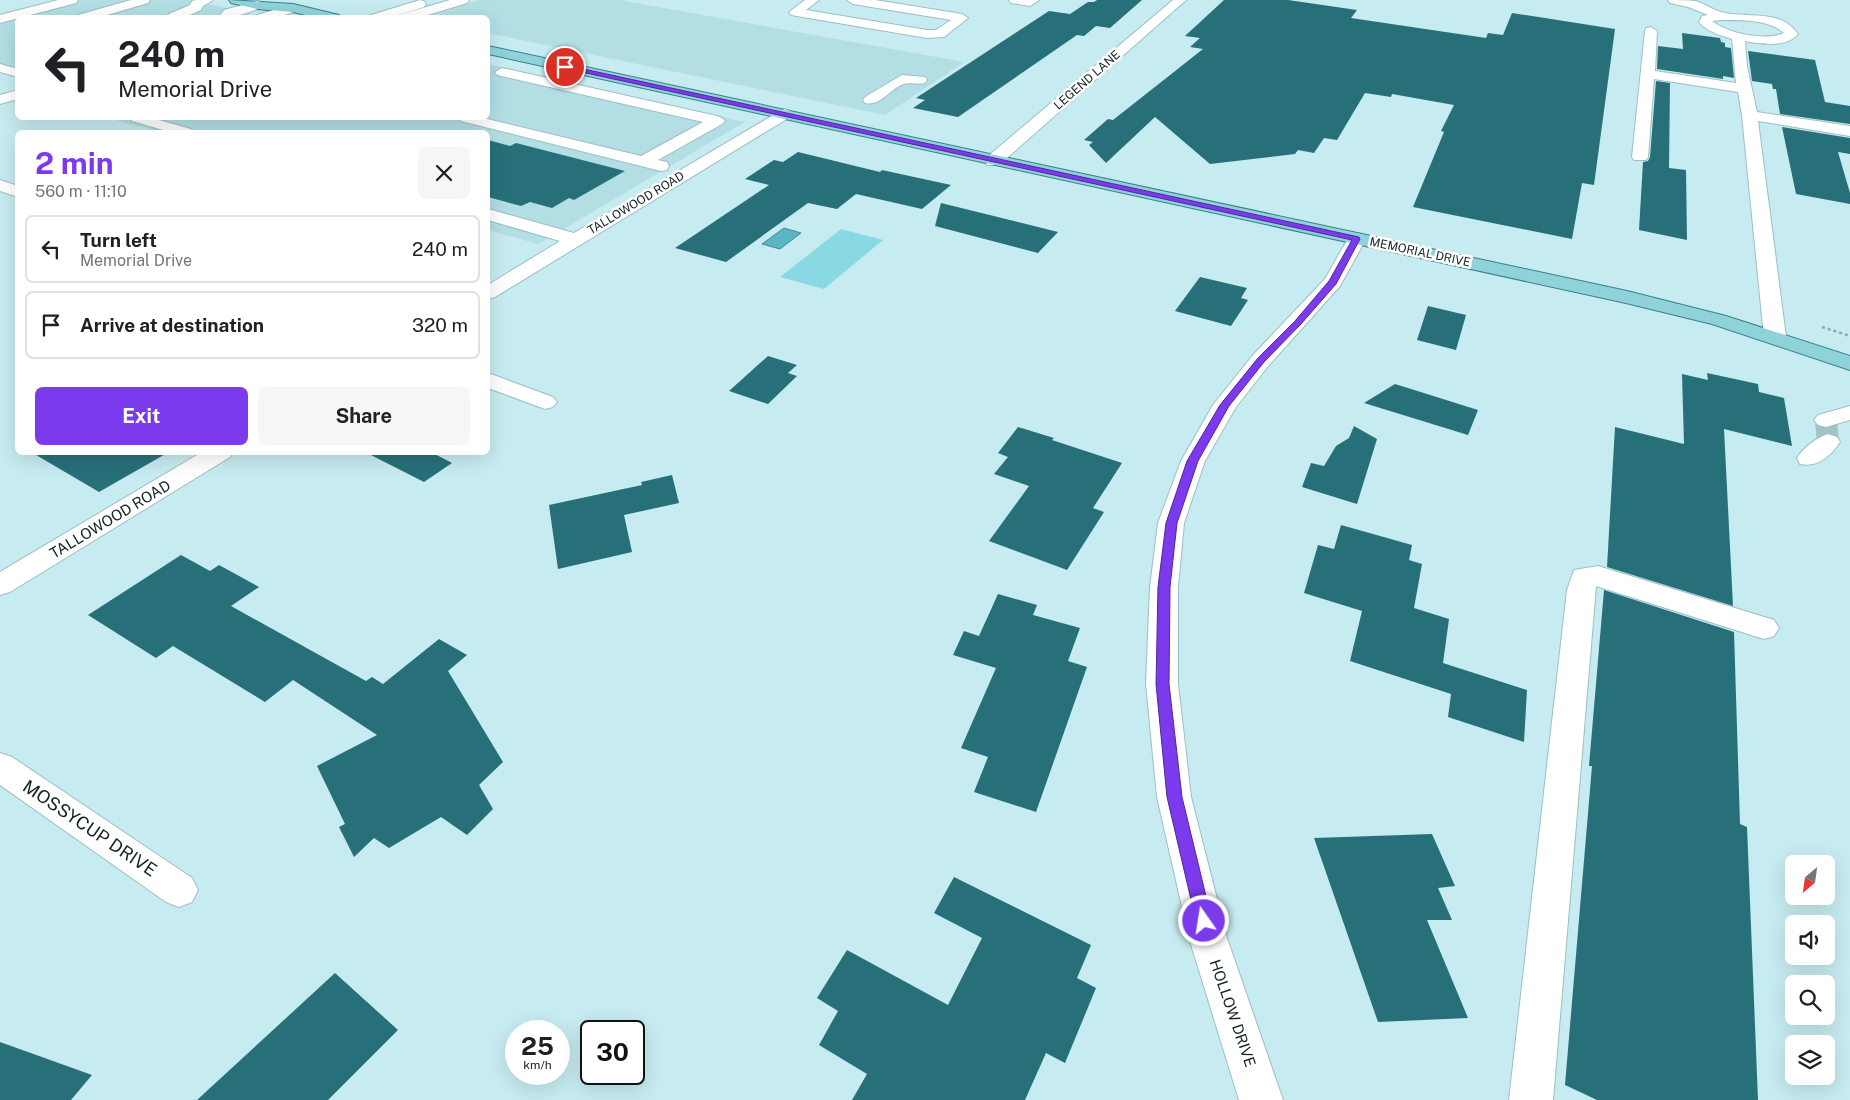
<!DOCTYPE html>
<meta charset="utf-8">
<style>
body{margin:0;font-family:"Public Sans",sans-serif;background:#f6f6f6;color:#202124;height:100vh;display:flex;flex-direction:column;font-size:19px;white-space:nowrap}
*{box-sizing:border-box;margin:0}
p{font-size:16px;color:#757577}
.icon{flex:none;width:28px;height:28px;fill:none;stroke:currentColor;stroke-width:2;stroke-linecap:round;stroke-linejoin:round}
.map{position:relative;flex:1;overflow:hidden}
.details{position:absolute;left:15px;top:130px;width:475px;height:325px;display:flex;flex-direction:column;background:#fff;border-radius:8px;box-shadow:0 5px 20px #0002}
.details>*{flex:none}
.hud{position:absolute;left:15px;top:15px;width:475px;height:105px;border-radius:8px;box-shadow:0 5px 20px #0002;background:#fff;color:#202124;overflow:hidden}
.needle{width:32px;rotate:209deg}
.buttons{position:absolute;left:1785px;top:855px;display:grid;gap:10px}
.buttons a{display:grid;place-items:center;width:50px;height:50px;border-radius:8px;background:#fff;box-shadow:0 5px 20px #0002;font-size:25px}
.speed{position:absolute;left:505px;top:1020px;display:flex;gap:10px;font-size:25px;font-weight:700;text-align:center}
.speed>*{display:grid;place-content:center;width:65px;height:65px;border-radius:50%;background:#fff;box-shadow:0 5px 20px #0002;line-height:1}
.speed small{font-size:12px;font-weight:400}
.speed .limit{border:2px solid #111;border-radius:8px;background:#fff;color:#111}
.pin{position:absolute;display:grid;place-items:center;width:42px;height:42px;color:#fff;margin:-21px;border:2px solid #fff;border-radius:50%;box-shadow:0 1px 5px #0007}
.me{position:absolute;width:55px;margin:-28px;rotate:347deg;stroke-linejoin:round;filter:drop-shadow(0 0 4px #0008)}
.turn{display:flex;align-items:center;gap:18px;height:105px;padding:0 20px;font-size:22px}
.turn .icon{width:65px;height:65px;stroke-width:2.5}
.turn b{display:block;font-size:35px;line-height:42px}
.round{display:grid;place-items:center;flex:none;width:52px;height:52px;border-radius:8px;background:#f6f6f6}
.summary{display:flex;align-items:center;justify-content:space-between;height:85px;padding:0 20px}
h1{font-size:30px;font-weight:700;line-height:38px;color:#7c3aed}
.action{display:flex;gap:10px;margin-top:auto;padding:10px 20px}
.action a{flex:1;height:58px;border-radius:8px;background:#7c3aed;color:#fff;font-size:20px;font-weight:700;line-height:58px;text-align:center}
.action a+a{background:#f6f6f6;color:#202124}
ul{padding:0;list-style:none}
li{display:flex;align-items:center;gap:15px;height:68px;margin:0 10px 8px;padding:0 10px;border:2px solid #e0e0e0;border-radius:8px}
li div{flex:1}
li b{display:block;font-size:19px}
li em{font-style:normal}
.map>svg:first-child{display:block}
</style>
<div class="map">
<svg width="1850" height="1100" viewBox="0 0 1850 1100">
<rect width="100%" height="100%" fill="#c6ebf0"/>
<path fill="#b2dee4" d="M66 0H192L251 14 239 18H18L17 77 0 72V17Z
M478 0H619L964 62 885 115 488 33V18H428Z
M488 64 745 122 538 244 488 230V132H159L108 118H488Z"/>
<path fill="#88d9e4" d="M841 229 883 240 824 289 780 277Z"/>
<path fill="#59b6c2" stroke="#458a93" d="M784 228 801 233 780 249 762 244Z"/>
<path fill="#277079" d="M1097 0H1142L1110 28 1096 26 1084 36 1077 35 958 117 913 108 925 100 916 98 1049 11 1070 14 1088 2H1094Z
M1224 0H1288L1357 10 1351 18 1486 38 1488 33 1503 35 1512 13 1615 29 1594 185 1582 183 1572 239 1413 207 1444 132 1441 131 1454 105 1392 94 1391 97 1365 93 1337 140 1324 138 1314 153 1298 150 1295 154 1210 164 1155 117 1106 163 1089 145 1093 142 1084 140 1108 119 1113 120 1203 49 1190 47 1200 38 1185 36Z
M1682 33 1720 38 1721 42 1725 43V47L1731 48 1734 78 1723 76V79L1657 69 1658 46 1683 49Z
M1748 51 1815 60 1825 102 1850 106V124L1780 114 1776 89H1773L1772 84 1752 81Z
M1656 81 1670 83 1669 168 1686 170 1687 240 1639 230 1643 162 1648 161 1650 157Z
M1782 127 1850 138V154L1838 152 1850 193V204L1796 194Z
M488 140 510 146 516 143 625 171 574 200 569 198 552 208 530 202 521 206 488 197Z
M798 152 880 172 882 170 951 185 922 209 856 194 837 209 808 203 726 262 675 248 769 185 745 179 774 160 783 162Z
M941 203 1058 232 1038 253 935 226Z
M1200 277 1247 288 1241 298 1248 300 1231 326 1175 311Z
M1428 306 1466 315 1456 350 1417 340Z
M768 356 797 365 788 373 797 376 768 404 729 391Z
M1707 373 1758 384 1759 392 1784 398 1792 446 1724 429 1733 606 1607 567 1615 427 1684 444 1682 374 1708 380Z
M1395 384 1478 410 1468 435 1364 403Z
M1354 426 1377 439 1357 504 1302 487 1311 463 1324 466 1336 446 1349 438Z
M1018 427 1054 438 1052 440 1122 463 1093 508 1104 512 1067 570 989 541 1029 486 994 474 1008 457 998 453Z
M31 452H169L99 492Z
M365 452H431L452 463 424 482Z
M672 475 679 503 624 515 632 552 558 569 549 505 642 485 641 482Z
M1341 525 1412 545 1409 560 1422 564 1414 608 1449 619 1443 663 1527 690 1524 742 1448 717 1451 694 1350 661 1362 611 1304 593 1318 545 1334 549Z
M181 555 210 571 219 565 259 587 231 606 366 681 372 677 383 684 439 639 467 655 448 671 503 762 479 785 493 809 467 835 441 817 389 848 374 838 354 857 339 827 345 824 317 766 377 735 293 680 265 702 173 646 156 658 88 615Z
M1604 590 1734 632 1740 824 1747 827 1758 1100H1597L1565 1085 1592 766H1589Z
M998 594 1037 605 1033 615 1080 628 1068 661 1087 667 1036 812 974 792 988 757 961 748 996 668 953 655 964 631 979 636Z
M1432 834 1455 886 1438 888 1452 920H1427L1468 1018 1378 1022 1314 838Z
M954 877 1091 945 1077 978 1096 988 1065 1063 1046 1053 1025 1100H852L867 1074 819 1045 838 1011 817 998 847 950 948 1005 982 938 934 913Z
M335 973 398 1030 328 1100H197Z
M0 1042 92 1075 71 1100H0Z"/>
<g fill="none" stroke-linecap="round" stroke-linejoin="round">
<path stroke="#a3c3c8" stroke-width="22" stroke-dasharray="22 11" stroke-linecap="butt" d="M1826 420 1828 442"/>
<g stroke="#9cbfc4" stroke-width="2">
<path id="minor" d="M58 0H78L76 3 0 23V15Z
M131 0H150L148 3 97 18H76L78 15Z
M196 0H213L203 6 201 10 183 18 167 17 169 14 190 5 192 1Z
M420 0 424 1 426 4 424 7 389 18H369L371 15Z
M450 0H469L467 3 418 18H397L399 15Z
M805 0H819L806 10 927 30H936L951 20 853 4 847 0H875L962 14 968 18 944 37 927 38 791 15 789 12Z
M1009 0H1039L1030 6 1011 3Z
M1173 0H1186L999 165H987L985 161 987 157Z
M1668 0C1677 0 1687 0 1696 1 1704 4 1712 9 1721 12 1746 19 1780 8 1798 34 1787 48 1760 44 1745 41L1747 66 1757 112 1850 126V136L1758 121 1786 337 1783 342 1775 343 1767 342 1764 337 1742 115 1738 92 1654 79 1648 157 1646 160H1634L1632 157 1645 31 1646 28 1651 27 1657 31 1655 71 1736 83 1732 39C1720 35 1707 32 1699 22L1702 16 1708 15 1688 7 1670 3ZM1721 20C1741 20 1768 19 1784 33 1765 41 1729 34 1712 21Z
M257 1 261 2 263 5 261 8 231 18H218L224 10Z
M293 4 299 8 297 11 275 18H255L257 15Z
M0 64 18 69V77L0 72Z
M502 68 717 116 722 118 725 121 722 124 658 160 667 162 669 166 667 170 661 171 461 121 459 118H483L641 156 703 122 497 75 495 72Z
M902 75 925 77 927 80 925 83C918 85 911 82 904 84 890 88 881 107 865 103L863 100 865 97Z
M18 90V99L0 104V95Z
M785 109 790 111 793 114 790 117 495 297 488 299V285L560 241 488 220V209L574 233 780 111Z
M129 118H152L191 129 193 132H170L132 121Z
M0 180 18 186V197L0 191Z
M1357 233 1364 235 1366 239 1340 286 1269 365 1236 407 1205 461 1184 523 1178 587V684L1191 797 1227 938 1283 1100H1239L1189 938 1157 797 1146 684 1150 587 1158 523 1181 461 1213 405 1253 355 1325 279 1350 235Z
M488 373 553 397 557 402 553 407 545 409 488 388Z
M1850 406V420L1826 427 1818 425 1814 420 1818 415Z
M1828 434 1837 437 1840 442C1831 456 1817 468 1800 464L1797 458C1804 447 1816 438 1828 434Z
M202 452H233L230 457 10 592 0 595V572Z
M1598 566 1774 620 1779 628 1774 636 1764 639 1596 586 1553 1100H1509L1567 590 1574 570Z
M0 753 12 757 192 878 198 890 192 902 179 907 166 902 0 785Z"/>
</g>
<g stroke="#36828b" stroke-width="2">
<path id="major" d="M229 0 293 4 339 15 341 18H317L293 12 257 9 231 3Z
M488 46 1627 291 1726 316 1850 356V370L1712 324 1626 303 488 54Z"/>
</g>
<path stroke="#8ba8ac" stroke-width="2.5" stroke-dasharray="3 3" stroke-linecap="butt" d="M1822 327 1850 336"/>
<use href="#minor" fill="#fff" fill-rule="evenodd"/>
<use href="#major" fill="#90d2da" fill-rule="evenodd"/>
</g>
<path fill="#7c3aed" stroke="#51269a" d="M565 65 1359 237 1360 239 1336 284 1301 324 1264 362 1229 406 1198 461 1177 523 1170 587 1169 684 1182 797 1212 921 1209 926 1204 928 1198 926 1196 921 1167 797 1156 684 1158 587 1166 523 1187 461 1220 405 1258 358 1295 321 1329 281 1352 240 563 68Z"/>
<g text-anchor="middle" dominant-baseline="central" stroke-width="5" stroke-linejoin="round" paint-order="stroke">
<g font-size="12" fill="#172426" stroke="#fff">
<text transform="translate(1087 80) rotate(-41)">LEGEND LANE</text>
<text transform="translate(636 203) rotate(-31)">TALLOWOOD ROAD</text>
<text transform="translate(1420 252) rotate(12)">MEMORIAL DRIVE</text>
</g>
<g font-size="15" fill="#172426" stroke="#fff">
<text transform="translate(110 519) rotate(-31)">TALLOWOOD ROAD</text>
<text transform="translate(1233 1013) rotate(71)">HOLLOW DRIVE</text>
</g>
<g font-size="18" fill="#172426" stroke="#fff">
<text transform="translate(90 828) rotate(34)">MOSSYCUP DRIVE</text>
</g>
</g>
</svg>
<div class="buttons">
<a><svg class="needle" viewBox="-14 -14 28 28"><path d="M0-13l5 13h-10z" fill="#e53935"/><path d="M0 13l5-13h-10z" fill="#757577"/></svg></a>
<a><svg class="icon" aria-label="sound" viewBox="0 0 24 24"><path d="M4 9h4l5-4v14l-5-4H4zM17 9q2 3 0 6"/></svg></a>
<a><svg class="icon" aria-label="search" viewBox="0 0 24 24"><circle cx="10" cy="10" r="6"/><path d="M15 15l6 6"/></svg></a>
<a><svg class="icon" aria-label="layers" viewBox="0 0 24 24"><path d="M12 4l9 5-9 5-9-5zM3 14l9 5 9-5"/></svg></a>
</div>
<div class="speed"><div>25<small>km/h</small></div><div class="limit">30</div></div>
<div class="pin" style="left:565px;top:67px;background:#d93025"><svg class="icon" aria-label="arrive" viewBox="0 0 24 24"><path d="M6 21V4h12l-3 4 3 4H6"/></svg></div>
<svg class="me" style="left:1204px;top:921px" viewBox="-20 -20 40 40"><circle r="17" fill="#7c3aed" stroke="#fff" stroke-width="3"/><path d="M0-11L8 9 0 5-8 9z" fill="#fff"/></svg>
<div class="hud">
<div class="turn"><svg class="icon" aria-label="left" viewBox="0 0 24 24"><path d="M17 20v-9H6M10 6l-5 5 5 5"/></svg><div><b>240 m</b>Memorial Drive</div></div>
</div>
<section class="details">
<div class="summary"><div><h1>2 min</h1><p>560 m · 11:10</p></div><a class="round"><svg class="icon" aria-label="close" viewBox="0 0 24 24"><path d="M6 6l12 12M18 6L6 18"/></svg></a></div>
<ul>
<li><svg class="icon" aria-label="left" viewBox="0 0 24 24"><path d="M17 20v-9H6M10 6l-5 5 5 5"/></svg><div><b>Turn left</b><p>Memorial Drive</p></div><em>240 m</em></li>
<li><svg class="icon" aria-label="arrive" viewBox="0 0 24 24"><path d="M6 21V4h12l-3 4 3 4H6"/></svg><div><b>Arrive at destination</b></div><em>320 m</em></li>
</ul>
<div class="action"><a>Exit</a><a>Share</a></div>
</section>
</div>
